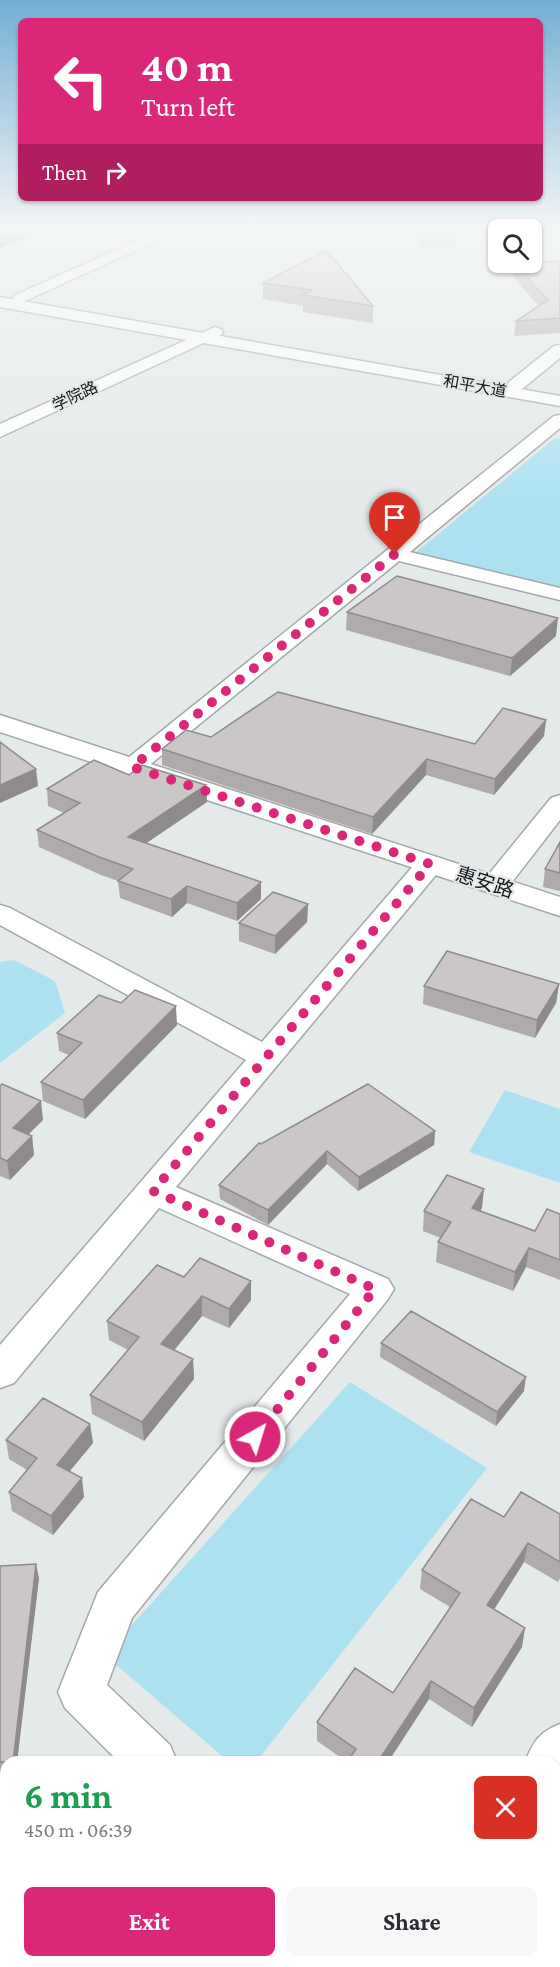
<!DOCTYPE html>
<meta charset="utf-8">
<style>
body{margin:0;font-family:"Crimson Pro","Noto Sans SC",serif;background:#f7f7f7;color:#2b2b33;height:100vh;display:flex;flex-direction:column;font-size:22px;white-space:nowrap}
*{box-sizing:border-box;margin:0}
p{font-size:20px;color:#7c7c81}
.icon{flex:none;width:33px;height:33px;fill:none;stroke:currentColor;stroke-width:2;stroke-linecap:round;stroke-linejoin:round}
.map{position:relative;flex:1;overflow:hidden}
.panel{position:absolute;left:0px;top:1756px;width:561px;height:212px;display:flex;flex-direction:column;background:#fff;border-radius:18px 18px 0 0;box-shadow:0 2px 4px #0004}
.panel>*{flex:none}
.guide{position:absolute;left:18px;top:18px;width:525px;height:183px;border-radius:9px;box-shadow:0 2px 4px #0004;background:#db2777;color:#fff;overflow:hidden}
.tools{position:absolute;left:488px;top:219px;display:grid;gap:12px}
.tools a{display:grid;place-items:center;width:54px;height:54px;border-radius:9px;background:#fff;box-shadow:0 2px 4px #0004;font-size:30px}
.pin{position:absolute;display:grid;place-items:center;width:51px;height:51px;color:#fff;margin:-62px -26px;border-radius:50% 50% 50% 0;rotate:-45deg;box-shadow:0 0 6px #0007}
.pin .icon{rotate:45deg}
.me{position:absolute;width:66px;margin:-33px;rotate:39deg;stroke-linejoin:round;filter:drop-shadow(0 0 4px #0008)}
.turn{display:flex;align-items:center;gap:21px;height:126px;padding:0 24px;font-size:27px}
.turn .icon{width:78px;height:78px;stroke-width:2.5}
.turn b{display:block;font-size:42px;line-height:51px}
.then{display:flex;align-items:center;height:57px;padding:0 24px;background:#0003;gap:12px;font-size:22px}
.round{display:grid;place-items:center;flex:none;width:63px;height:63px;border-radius:9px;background:#f7f7f7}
.headline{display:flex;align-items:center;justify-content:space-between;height:102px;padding:0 24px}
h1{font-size:36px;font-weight:700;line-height:45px;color:#1e9e55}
.primary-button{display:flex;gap:12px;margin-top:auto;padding:12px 24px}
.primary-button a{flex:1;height:69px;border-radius:9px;background:#db2777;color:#fff;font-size:24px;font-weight:700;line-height:69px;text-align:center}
.primary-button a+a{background:#f7f7f7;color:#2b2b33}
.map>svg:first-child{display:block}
</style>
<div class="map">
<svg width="560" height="1967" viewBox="0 0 560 1967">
<rect width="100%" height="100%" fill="#e4e9ea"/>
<path fill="#abe1f1" d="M555 438 560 439V590L414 554Z
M14 960 55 981 65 1013 0 1063V962Z
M505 1090 560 1109V1183L469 1152Z
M350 1382 487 1468 256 1762H229L105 1655Z"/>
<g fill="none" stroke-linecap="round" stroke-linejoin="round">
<g stroke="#a4a8a9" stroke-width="3">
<path id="street" d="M560 415V428L410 552 560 588V600L399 561 141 772 132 774 123 772 120 767 123 762 554 416Z
M560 795V820L505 891 495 893 485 891 481 885 485 879 551 798Z
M430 856 440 858 444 864 440 870 176 1187 388 1279 394 1289 388 1299 132 1618 107 1685 170 1745 177 1762H119L65 1708 58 1692 98 1592 350 1294 159 1208 14 1383 0 1388V1345L246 1060 0 925V905L10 908 262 1042 420 858Z
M560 1724V1781L555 1783V1762H525C534 1741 538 1733 560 1724Z
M363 1962H417L415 1967H360Z"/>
</g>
<g stroke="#a4a8a9" stroke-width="3">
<path id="secondary" d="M161 230H180L25 301 20 303 12 298 15 295Z
M215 327 221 329 223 332 221 335 0 437V424Z
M560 345V358L522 389H510L507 385 510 381 554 346Z
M0 715 560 897V916L0 732Z"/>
</g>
<g stroke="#a4a8a9" stroke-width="3">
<path id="primary" d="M0 297 560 396V406L0 307Z"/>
</g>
<use href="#street" fill="#fff" fill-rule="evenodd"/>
<use href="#secondary" fill="#fff" fill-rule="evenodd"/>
<use href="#primary" fill="#fff" fill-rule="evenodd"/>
</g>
<path fill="#afabab" d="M412 230H456V231L455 247 425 248Z
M326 250 373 306V323L303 312V306L263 299V283Z
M560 261V333L514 336 516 321 539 306 513 277 514 263Z
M347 612 556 636 510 676 346 630Z
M546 720 544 736 494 795 426 775 372 834 162 765V749L211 737 475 744Z
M129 775 206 785 207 802 146 843 261 882V899L237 921 187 903 172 917 120 898 118 881 101 875 39 847 37 830 64 813 48 806 47 789Z
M560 842V891L543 887 545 869Z
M308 904 307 922 275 954 239 941V923Z
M559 984 556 1003 535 1038 423 1004 424 986Z
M177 1025 85 1119 43 1101 41 1082 69 1055 59 1051 57 1033Z
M0 1086 43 1120 28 1135 32 1136 34 1155 10 1180 0 1176Z
M435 1131 434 1145 358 1191 327 1164 268 1225 220 1199 219 1185 261 1144Z
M482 1208 480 1211 535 1231 560 1214V1280L526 1267 513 1291 436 1262 438 1242 441 1238 423 1231 424 1211Z
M184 1277 251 1300 229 1328 202 1316 174 1350 193 1359 194 1379 144 1441 92 1414 90 1395 128 1350 109 1340 107 1321Z
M381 1343 524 1391 496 1426 380 1357Z
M90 1424 93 1443 70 1471 84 1497 53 1535 12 1511 9 1492 27 1470 9 1459 6 1440Z
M560 1514V1578L558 1582 524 1562 494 1609 522 1647 472 1727 429 1699 388 1762H347L317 1741V1722L393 1693 450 1607 420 1589 422 1570 504 1517Z
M0 1566 39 1578 17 1762H6V1775H0Z
M6 1813V1898L0 1893V1819Z
M71 1962H156L152 1967H76Z"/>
<path fill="#8f8b8b" d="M9 230H49L0 248V233Z
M558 618 556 636 510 676 512 658Z
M546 720 544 736 494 795 495 779Z
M427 759 426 775 372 834 373 817Z
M36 769 38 786 0 803V785Z
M206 785 207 802 129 855 128 837Z
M261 882V899L237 921V903Z
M187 886V903L172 917 171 899Z
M308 904 307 922 275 954V936Z
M559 984 556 1003 535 1038 537 1020Z
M176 1006 177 1025 85 1119 83 1100Z
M41 1101 43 1120 15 1147 13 1128Z
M435 1131 434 1145 358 1191 359 1177Z
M32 1136 34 1155 10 1180 7 1161Z
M327 1151V1164L268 1225V1210Z
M484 1189 482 1208 470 1227 472 1208Z
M529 1248 526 1267 513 1291 515 1272Z
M251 1281V1300L229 1328V1309Z
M202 1296V1316L163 1364 161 1344Z
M193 1359 194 1379 144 1441 142 1422Z
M526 1377 524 1391 496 1426 497 1412Z
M90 1424 93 1443 59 1484 57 1465Z
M82 1478 84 1497 53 1535 51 1516Z
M528 1543 524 1562 485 1624 487 1605Z
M36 1564 39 1578 17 1762H13Z
M525 1628 522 1647 472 1727 474 1708Z
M431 1681 429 1699 388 1762H379V1760Z
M140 1962H156L152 1967H136Z"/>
<path fill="#ccc7c7" stroke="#8f8b8b" stroke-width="1.5" d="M0 230H9L0 233Z
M425 230H456V231L426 232Z
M326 250 373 306 303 295 312 290 263 283Z
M560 261V318L516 321 548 300 514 263Z
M397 576 558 618 512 658 347 612Z
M278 692 475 744 503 708 546 720 495 779 427 759 373 817 162 749 186 730 211 737Z
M0 742 36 769 0 785Z
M94 760 129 775 142 765 206 785 128 837 261 882 237 903 187 886 171 899 118 881 133 869 99 857 37 830 80 803 47 789Z
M560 842V873L545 869Z
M273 892 308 904 275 936 239 923Z
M447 951 559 984 537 1020 424 986Z
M135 990 176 1006 83 1100 41 1082 82 1043 57 1033 99 995 121 1003Z
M2 1084 41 1101 13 1128 32 1136 7 1161 0 1158V1086Z
M368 1084 435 1131 359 1177 327 1151 268 1210 219 1185 259 1143 261 1144Z
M447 1175 484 1189 472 1208 535 1231 547 1209 560 1214V1260L529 1248 515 1272 438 1242 451 1222 424 1211Z
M200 1258 251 1281 229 1309 202 1296 161 1344 193 1359 142 1422 90 1395 139 1337 107 1321 157 1265 184 1277Z
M411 1311 526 1377 497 1412 381 1343Z
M43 1398 90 1424 57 1465 82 1478 51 1516 9 1492 37 1458 6 1440Z
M521 1492 560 1514V1562L528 1543 487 1605 525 1628 474 1708 431 1681 379 1760 384 1762H347L356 1749 317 1722 355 1668 393 1693 460 1593 422 1570 471 1499 504 1517Z
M36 1564 13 1762H0V1566Z
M6 1813V1885L0 1879V1819Z
M86 1962H140L136 1967H91Z
M434 1962H450L456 1967H431Z"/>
<linearGradient id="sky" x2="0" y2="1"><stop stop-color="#75aed3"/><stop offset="0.45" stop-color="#f3f5f6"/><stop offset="1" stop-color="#f3f5f6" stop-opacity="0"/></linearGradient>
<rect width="560" height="506" fill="url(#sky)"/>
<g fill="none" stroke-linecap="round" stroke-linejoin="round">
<path stroke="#db2777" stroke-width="10" stroke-dasharray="0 18" d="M255 1437 375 1289 153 1191 430 864 132 767 395 554"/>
</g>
<g text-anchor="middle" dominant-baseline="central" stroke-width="4.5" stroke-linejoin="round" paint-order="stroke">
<g font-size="16" fill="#161718" stroke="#e4e9ea">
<text transform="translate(475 386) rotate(10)">和平大道</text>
<text transform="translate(75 396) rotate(-25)">学院路</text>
</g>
<g font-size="20" fill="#161718" stroke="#e4e9ea">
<text transform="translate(485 882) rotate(18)">惠安路</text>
</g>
</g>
</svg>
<div class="tools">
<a><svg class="icon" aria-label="search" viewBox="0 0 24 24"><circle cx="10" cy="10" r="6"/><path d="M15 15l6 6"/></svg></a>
</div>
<div class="pin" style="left:395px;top:554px;background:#d93025"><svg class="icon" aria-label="arrive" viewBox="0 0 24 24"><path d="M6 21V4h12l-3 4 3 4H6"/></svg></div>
<svg class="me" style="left:255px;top:1437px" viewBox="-20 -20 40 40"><circle r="17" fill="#db2777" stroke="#fff" stroke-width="3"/><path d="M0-11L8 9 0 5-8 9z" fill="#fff"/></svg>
<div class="guide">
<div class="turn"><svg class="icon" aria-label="left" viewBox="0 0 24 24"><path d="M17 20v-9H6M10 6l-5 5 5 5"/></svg><div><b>40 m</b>Turn left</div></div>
<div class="then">Then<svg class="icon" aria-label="right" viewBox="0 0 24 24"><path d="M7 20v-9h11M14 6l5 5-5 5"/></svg></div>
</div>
<section class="panel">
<div class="headline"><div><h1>6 min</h1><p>450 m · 06:39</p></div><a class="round" style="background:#d93025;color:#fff"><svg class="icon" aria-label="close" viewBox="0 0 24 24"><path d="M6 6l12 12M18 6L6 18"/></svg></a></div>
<div class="primary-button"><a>Exit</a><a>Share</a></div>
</section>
</div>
